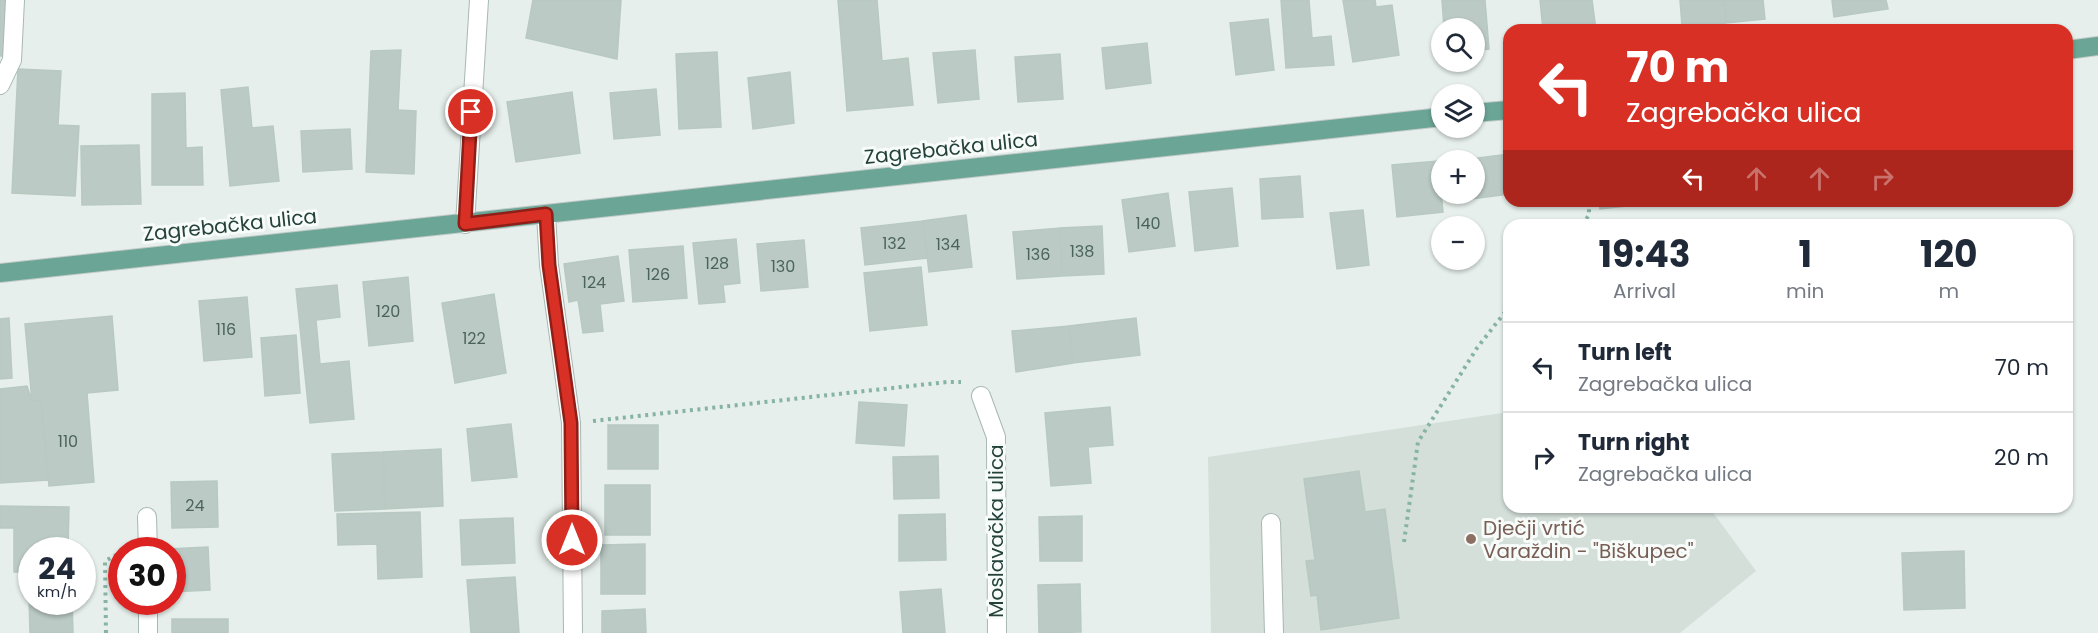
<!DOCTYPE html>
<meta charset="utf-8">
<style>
body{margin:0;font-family:Poppins,sans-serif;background:#f2f2f3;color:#1f2937;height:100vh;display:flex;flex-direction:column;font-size:22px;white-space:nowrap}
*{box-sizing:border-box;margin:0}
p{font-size:20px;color:#747a83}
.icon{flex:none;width:33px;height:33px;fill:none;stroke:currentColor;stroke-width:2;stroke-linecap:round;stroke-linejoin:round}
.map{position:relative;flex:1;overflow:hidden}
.sheet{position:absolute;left:1503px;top:219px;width:570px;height:294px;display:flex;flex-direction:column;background:#fff;border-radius:18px;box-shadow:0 2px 4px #0004}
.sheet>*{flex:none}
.guide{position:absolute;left:1503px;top:24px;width:570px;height:183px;border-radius:18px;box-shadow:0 2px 4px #0004;background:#d93025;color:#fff;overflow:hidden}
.fabs{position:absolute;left:1431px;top:18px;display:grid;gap:12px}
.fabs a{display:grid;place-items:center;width:54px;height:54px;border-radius:50%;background:#fff;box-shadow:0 2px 4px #0004;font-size:30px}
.speed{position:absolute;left:18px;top:537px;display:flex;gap:12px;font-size:30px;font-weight:700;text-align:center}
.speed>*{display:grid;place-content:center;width:78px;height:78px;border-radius:50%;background:#fff;box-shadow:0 2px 4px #0004;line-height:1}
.speed small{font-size:15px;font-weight:400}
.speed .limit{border:9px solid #d22;background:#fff;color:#111}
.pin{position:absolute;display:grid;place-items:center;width:51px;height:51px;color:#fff;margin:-26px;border:3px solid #fff;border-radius:50%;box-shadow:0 2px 6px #0007}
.me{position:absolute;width:66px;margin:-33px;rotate:0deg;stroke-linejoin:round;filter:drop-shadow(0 0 4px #0008)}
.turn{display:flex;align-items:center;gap:21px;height:126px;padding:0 24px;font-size:27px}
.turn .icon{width:78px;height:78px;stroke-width:2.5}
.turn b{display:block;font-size:42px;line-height:51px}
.lanes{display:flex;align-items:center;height:57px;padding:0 24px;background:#0003;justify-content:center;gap:30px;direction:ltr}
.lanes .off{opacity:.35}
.eta{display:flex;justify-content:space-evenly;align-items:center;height:102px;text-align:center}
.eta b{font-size:36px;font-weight:700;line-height:42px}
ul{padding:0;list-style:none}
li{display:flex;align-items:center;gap:18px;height:90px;padding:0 24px;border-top:2px solid #e0e1e3}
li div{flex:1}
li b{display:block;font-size:22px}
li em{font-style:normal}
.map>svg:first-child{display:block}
</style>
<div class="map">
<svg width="2098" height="633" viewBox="0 0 2098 633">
<rect width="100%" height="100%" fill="#e6efeb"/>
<path fill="#d4dfda" d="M1509 412V507H1709L1756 571 1680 633H1211L1208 457Z"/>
<path fill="#bbcac4" stroke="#b8c9c2" stroke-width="1.5" d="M0 0H9L7 56H0Z
M533 0H621L617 59 526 38Z
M838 0H877L882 61 908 58 913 105 847 111Z
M1281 0H1309L1312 38 1331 36 1334 65 1286 68Z
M1343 0H1375L1376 7 1392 5 1399 55 1353 62Z
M1442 0H1485L1489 49 1474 51V28H1444Z
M1540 0H1592L1596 30H1543Z
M1680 0H1724L1726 23 1682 26Z
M1724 0H1763L1765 19 1726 23Z
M1832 0H1886L1888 9 1834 17Z
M1268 19 1274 70 1236 75 1230 23Z
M1147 43 1151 83 1106 89 1102 48Z
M401 50 398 110 416 111 414 174 366 172 371 51Z
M975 50 979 99 938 103 933 53Z
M717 52 721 127 679 129 676 54Z
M1060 54 1063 99 1018 102 1015 57Z
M18 69 61 71 58 125 79 126 75 196 12 193Z
M790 72 794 123 753 129 748 78Z
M248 87 252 128 273 126 279 181 230 186 221 90Z
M656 89 660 135 614 139 610 93Z
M572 92 580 153 516 162 507 102Z
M185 93 186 148 202 147 203 185H152V94Z
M350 129 352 169 303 172 301 131Z
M139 145 141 204 82 205 81 146Z
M1509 154V194L1464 200 1463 194H1474V160H1462Z
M1438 161 1443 212 1397 217 1392 165Z
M1300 176 1303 217 1262 219 1260 179Z
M1232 188 1238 246 1195 251 1189 192Z
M1168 193 1175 246 1129 252 1122 200Z
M1599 201H1663V202L1600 209Z
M1363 210 1369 265 1337 269 1330 213Z
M966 215 972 267 929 272 923 221Z
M923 221 927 258 865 265 861 228Z
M1102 226 1104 274 1062 276 1060 228Z
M1060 228 1062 276 1017 279 1013 232Z
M736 239 740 283 723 285 725 302 699 304 693 243Z
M804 240 808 287 761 291 757 244Z
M683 246 687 298 633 302 629 250Z
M618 256 624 301 600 304 603 331 583 333 578 300 569 302 564 264Z
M921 267 927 325 870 331 864 273Z
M408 277 413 341 369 346 363 282Z
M337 285 340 317 316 320 320 364 349 361 354 419 310 423 296 289Z
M494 294 506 373 455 383 442 303Z
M247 297 252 357 204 361 199 301Z
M112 316 118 390 87 393 94 482 49 486 41 400 32 401 25 324Z
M9 318 12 378 0 379V319Z
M1136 318 1140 355 1073 363 1069 326Z
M1069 326 1073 363 1016 372 1012 331Z
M296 335 300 393 265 396 261 338Z
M27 386 32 401 41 400 48 480 0 483V389Z
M859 402 907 405 904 446 856 443Z
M1110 407 1113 445 1088 447 1091 483 1051 486 1045 413Z
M511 424 517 477 472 481 467 429Z
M608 425H658V469H608Z
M441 449 443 506 385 509 383 452Z
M383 452 385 509 335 511 332 454Z
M938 456 939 498 894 499 893 457Z
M1359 471 1365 512 1385 509 1399 618 1321 630 1317 595 1311 596 1306 561 1315 560 1304 479Z
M217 481 218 527 172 528 171 482Z
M605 485H650V535H605Z
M0 506 69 507 68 550H32V572H14V528H0Z
M420 512 422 577 378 579 377 544 338 545 337 514Z
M945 514 946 560 899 561V515Z
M1082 516V561H1040L1039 517Z
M513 518 515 563 462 565 460 520Z
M645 544V594H601V545Z
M208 547 210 590 172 592V550H168V549Z
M1964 551 1965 608 1904 610 1902 553Z
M515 577 519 633H471L467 580Z
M1080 584 1081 632 1039 633 1038 585Z
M941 589 945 633H903L900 592Z
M32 597V602H72L73 633H30L29 598Z
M645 609 646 633H602V611Z
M172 619H228V633H172Z"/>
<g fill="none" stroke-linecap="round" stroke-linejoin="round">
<g stroke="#a8b8b2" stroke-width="20">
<path id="minor" d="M0 85 12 60 15 0
M546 214 549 265 571 423 573 633
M465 224 479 0
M981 396 996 437 997 633
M147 517 148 550
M1271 523 1274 633
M148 602V633"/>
</g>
<g stroke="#c2cac8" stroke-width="20">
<path id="major" d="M2067 50 2098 46
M1474 113 1509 110
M0 273 1442 117"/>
</g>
<path stroke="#86b3a5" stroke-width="4" stroke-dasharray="3 4.5" stroke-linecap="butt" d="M1582 225 1589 215V201
M593 421 947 382H961
M1404 542 1418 442 1477 348 1509 307
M106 633 105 561 122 552"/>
<use href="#minor" stroke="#fff" stroke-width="18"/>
<use href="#major" stroke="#6aa596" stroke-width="18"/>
</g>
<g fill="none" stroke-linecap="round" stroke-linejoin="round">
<g stroke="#8d1f18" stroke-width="15">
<path id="route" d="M471 112 465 224 546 214 549 265 571 423 572 540"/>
</g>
<use href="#route" stroke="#d93025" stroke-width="10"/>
</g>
<circle fill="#8d6e63" stroke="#f7fbf9" stroke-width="2" cx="1471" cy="539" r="6"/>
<g text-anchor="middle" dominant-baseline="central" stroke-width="6" stroke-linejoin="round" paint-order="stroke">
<g font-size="16" fill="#4a645c">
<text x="1148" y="223">140</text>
<text x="894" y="243">132</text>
<text x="948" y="244">134</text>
<text x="1082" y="251">138</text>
<text x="1038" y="254">136</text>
<text x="717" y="263">128</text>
<text x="783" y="266">130</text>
<text x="658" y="274">126</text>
<text x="594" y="282">124</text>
<text x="388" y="311">120</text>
<text x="226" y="329">116</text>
<text x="474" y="338">122</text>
<text x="68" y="441">110</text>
<text x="195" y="505">24</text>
</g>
<g font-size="20" fill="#24423a" stroke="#f7fbf9">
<text transform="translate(951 148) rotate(-6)">Zagrebačka ulica</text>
<text transform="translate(230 225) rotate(-6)">Zagrebačka ulica</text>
<text transform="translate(996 531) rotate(-90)">Moslavačka ulica</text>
</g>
<g font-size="20" fill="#785e54" stroke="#f7fbf9" text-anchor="start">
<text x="1483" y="528">Dječji vrtić<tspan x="1483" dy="23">Varaždin - "Biškupec"</tspan></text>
</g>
</g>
</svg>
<div class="fabs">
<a><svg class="icon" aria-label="search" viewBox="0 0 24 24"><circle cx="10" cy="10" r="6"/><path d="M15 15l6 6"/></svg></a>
<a><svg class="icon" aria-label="layers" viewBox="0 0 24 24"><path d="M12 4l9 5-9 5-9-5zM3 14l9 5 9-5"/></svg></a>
<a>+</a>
<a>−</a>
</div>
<div class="speed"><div>24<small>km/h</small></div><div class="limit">30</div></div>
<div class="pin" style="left:471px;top:112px;background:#d93025"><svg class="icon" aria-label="arrive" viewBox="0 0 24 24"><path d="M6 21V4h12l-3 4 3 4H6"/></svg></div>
<svg class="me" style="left:572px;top:540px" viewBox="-20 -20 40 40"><circle r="17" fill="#d93025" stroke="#fff" stroke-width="3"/><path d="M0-11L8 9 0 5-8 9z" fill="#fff"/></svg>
<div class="guide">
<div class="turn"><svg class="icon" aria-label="left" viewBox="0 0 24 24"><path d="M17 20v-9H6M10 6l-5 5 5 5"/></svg><div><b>70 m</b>Zagrebačka ulica</div></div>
<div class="lanes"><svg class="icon" aria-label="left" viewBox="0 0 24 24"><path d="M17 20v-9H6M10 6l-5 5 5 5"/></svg><svg class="icon off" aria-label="ahead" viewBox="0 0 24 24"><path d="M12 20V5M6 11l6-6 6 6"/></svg><svg class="icon off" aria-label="ahead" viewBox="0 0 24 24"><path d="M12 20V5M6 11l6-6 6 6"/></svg><svg class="icon off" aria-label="right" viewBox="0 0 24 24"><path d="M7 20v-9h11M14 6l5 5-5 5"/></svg></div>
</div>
<section class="sheet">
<div class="eta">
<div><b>19:43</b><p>Arrival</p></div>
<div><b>1</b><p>min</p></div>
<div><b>120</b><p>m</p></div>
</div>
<ul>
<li><svg class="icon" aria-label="left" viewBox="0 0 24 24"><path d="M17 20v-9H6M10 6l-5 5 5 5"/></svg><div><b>Turn left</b><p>Zagrebačka ulica</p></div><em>70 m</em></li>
<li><svg class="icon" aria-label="right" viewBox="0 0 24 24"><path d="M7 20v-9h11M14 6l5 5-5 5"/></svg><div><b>Turn right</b><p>Zagrebačka ulica</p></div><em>20 m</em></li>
</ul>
</section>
</div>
